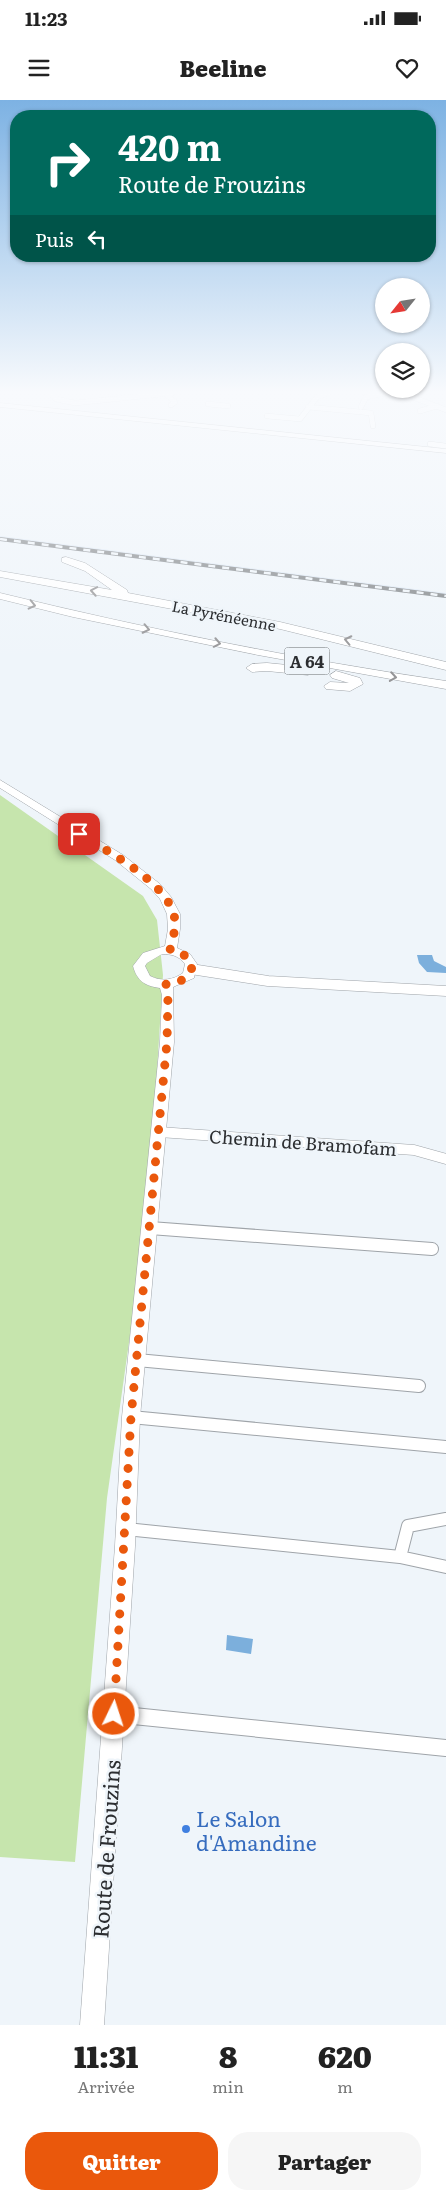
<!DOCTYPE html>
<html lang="fr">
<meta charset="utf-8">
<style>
body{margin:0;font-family:Literata,serif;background:#f6f6f6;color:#222;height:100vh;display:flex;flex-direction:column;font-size:19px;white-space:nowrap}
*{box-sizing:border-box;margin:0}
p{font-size:16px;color:#767676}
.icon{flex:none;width:28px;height:28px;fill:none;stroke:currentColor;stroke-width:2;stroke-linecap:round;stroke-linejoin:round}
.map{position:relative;height:1925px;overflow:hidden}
.panel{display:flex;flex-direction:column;background:#fff;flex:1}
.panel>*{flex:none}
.banner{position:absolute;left:10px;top:10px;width:426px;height:152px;border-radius:20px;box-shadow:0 1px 4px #0004;background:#00695c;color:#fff;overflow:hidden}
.needle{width:32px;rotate:240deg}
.tools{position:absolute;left:375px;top:178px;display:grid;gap:10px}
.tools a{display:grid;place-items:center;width:55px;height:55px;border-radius:50%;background:#fff;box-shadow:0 1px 4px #0004;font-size:25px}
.pin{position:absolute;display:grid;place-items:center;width:42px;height:42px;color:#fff;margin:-21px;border-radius:10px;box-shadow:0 2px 8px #0006}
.me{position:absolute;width:55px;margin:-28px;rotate:4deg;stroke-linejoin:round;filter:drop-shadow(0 0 4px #0008)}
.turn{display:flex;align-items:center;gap:18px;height:105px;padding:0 25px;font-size:22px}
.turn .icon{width:65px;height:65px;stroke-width:2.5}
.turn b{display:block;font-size:35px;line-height:42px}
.then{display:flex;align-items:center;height:48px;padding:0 25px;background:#0003;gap:10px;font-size:19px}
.eta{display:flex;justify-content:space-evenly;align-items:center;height:85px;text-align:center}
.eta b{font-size:30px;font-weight:800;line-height:35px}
.action{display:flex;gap:10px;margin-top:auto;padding:10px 25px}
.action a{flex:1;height:58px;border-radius:20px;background:#ea580c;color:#fff;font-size:20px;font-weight:800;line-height:58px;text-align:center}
.action a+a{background:#f6f6f6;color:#222}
.status{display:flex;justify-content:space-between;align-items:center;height:35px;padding:0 25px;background:#fff;direction:ltr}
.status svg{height:14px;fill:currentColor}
header{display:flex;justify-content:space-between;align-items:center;height:65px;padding:0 25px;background:#fff;font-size:22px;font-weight:800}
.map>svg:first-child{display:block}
</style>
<div class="status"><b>11:23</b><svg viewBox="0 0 49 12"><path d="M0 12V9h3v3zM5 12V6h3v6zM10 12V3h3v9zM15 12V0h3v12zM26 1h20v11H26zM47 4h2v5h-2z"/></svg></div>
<header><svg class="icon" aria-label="menu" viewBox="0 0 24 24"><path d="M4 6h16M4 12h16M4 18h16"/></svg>Beeline<svg class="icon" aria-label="heart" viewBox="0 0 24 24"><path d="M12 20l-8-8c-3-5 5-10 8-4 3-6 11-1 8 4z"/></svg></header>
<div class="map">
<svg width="446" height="1925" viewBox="0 0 446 1925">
<rect width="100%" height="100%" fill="#eff5fa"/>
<path fill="#dfeaf6" d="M0 436 446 493V498L0 441Z"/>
<path fill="#c6e5ad" d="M0 695 143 796 157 820 163 875 154 1019 148 1108 107 1398 75 1762 0 1757Z"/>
<path fill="#7cafdc" d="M417 855H432L434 861 446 867V873L427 872 419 863Z
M227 1535 253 1539 251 1554 226 1550Z"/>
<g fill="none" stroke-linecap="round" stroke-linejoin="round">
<g stroke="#9fa4a9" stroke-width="5.5">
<path id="minor-far3" d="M50 293 56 299 75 303 172 293
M402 293 446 310
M166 294 175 302 171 305
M208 304 228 306
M308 307 371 313 373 326
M361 307 366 297 386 293
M420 311 437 306
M267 316 300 319 317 297 329 293
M430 344 446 346"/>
</g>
<g stroke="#9fa4a9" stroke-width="11">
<path id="minor-far2" d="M191 869 268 881 446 891
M159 1032 414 1050 446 1059"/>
</g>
<g stroke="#9fa4a9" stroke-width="14">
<path id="minor-far1" d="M150 1128 432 1149
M137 1260 419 1286
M131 1317 446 1347
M126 1429 400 1457 446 1467
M400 1457 408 1426 446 1419"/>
</g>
<g stroke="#9fa4a9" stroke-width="18">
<path id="minor" d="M114 1614 446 1648"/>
</g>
<g stroke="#9fa4a9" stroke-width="1">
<path id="secondary" d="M0 680 123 755 160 784 171 797 180 814V829L177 848 190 854 197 864 194 878 173 887 174 942 140 1317 135 1446 104 1925H80L115 1446 122 1317 160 942 162 895 160 888C145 886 137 881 133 866L143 853 165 846 168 829 167 814 160 799 151 789 115 760 0 688ZM162 854C172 854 179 856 185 864L183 873C173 880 162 882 150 876L145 866 147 863Z"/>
</g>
<g stroke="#9fa4a9" stroke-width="1">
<path id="primary" d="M0 303 446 349V353L0 307Z"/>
</g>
<g stroke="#9fa4a9" stroke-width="1">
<path id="motorway" d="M66 457 85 463 127 490 128 493 280 522 446 562V570L280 529 0 477V471L112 490 85 471 62 462V458Z
M0 493C147 529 296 559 446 581V589L258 555 73 517 0 499Z
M267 563 308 567 314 571 308 575 267 571 252 572 246 568 252 564Z
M336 571 360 578 363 584 350 591 326 589 324 586 330 582 349 583 332 578 330 575Z"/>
</g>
<use href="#minor-far3" stroke="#fff" stroke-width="5"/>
<use href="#minor-far2" stroke="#fff" stroke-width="10"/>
<use href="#minor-far1" stroke="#fff" stroke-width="12"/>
<use href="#minor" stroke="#fff" stroke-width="16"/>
<use href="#secondary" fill="#fff" fill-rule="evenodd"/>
<use href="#primary" fill="#fff" fill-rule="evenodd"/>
<use href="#motorway" fill="#fff" fill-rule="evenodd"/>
<g stroke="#818588" stroke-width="4">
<path id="rail" d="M0 439 446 496"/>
</g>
<use href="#rail" stroke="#eff5fa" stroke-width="2.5" stroke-dasharray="7" stroke-linecap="butt"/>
</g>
<defs><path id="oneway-chevron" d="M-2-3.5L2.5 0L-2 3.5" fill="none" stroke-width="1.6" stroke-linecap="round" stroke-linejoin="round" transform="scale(1.25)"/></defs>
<g stroke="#969698">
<use href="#oneway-chevron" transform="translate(94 491) rotate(-170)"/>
<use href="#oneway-chevron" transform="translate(32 505) rotate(13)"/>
<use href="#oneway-chevron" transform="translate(146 529) rotate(12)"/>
<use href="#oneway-chevron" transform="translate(348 540) rotate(-168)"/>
<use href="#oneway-chevron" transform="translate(217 543) rotate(11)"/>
<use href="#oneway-chevron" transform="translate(393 577) rotate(9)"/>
</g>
<linearGradient id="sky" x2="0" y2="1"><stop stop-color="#7db2e3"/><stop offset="0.52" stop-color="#f8fafd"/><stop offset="1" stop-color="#f8fafd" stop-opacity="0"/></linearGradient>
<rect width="446" height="562" fill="url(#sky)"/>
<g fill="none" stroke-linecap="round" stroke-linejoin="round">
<path stroke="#ea580c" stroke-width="9" stroke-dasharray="0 16.2" d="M79 734C107 751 175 786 175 823 175 832 172 842 170 850L184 855 192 864C192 879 178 883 166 884L168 895 167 942 131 1317 114 1614"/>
</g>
<circle fill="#3f7fe0" stroke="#eff5fa" stroke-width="2" cx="186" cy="1729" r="5"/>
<g text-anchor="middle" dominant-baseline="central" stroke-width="5" stroke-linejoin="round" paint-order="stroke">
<g font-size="15" fill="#2c2e31" stroke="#eff5fa">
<text transform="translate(224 515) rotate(11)">La Pyrénéenne</text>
</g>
<rect fill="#eff5fa" stroke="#666a6d" stroke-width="1" x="284.5" y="547.5" width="45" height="27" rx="4"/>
<g font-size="16" font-weight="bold" fill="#2c2e31">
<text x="307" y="561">A 64</text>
</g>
<g font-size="18" fill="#2c2e31" stroke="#eff5fa">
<text transform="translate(303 1042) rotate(4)">Chemin de Bramofam</text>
</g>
<g font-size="21" fill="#366cbe" stroke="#eff5fa" text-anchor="start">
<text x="196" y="1717">Le Salon<tspan x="196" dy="24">d'Amandine</tspan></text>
</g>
<g font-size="21" fill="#2c2e31" stroke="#eff5fa">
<text transform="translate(105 1749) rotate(-86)">Route de Frouzins</text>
</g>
</g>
</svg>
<div class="tools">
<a><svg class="needle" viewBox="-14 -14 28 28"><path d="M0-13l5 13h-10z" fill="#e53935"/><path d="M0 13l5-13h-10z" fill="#767676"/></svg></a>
<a><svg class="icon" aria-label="layers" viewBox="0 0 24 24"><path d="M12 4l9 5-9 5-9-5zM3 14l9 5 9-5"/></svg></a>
</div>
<div class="pin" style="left:79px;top:734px;background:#d93025"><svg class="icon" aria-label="arrive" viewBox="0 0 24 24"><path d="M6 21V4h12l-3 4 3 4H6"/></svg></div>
<svg class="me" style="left:114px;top:1614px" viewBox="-20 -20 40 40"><circle r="17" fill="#ea580c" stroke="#fff" stroke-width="3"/><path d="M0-11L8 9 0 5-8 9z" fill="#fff"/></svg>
<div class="banner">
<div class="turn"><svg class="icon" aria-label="right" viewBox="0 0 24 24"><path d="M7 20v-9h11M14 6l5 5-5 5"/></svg><div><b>420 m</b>Route de Frouzins</div></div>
<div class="then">Puis<svg class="icon" aria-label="left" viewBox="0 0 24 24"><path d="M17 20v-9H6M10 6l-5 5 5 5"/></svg></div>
</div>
</div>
<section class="panel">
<div class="eta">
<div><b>11:31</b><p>Arrivée</p></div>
<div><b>8</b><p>min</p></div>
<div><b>620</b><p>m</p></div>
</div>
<div class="action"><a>Quitter</a><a>Partager</a></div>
</section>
